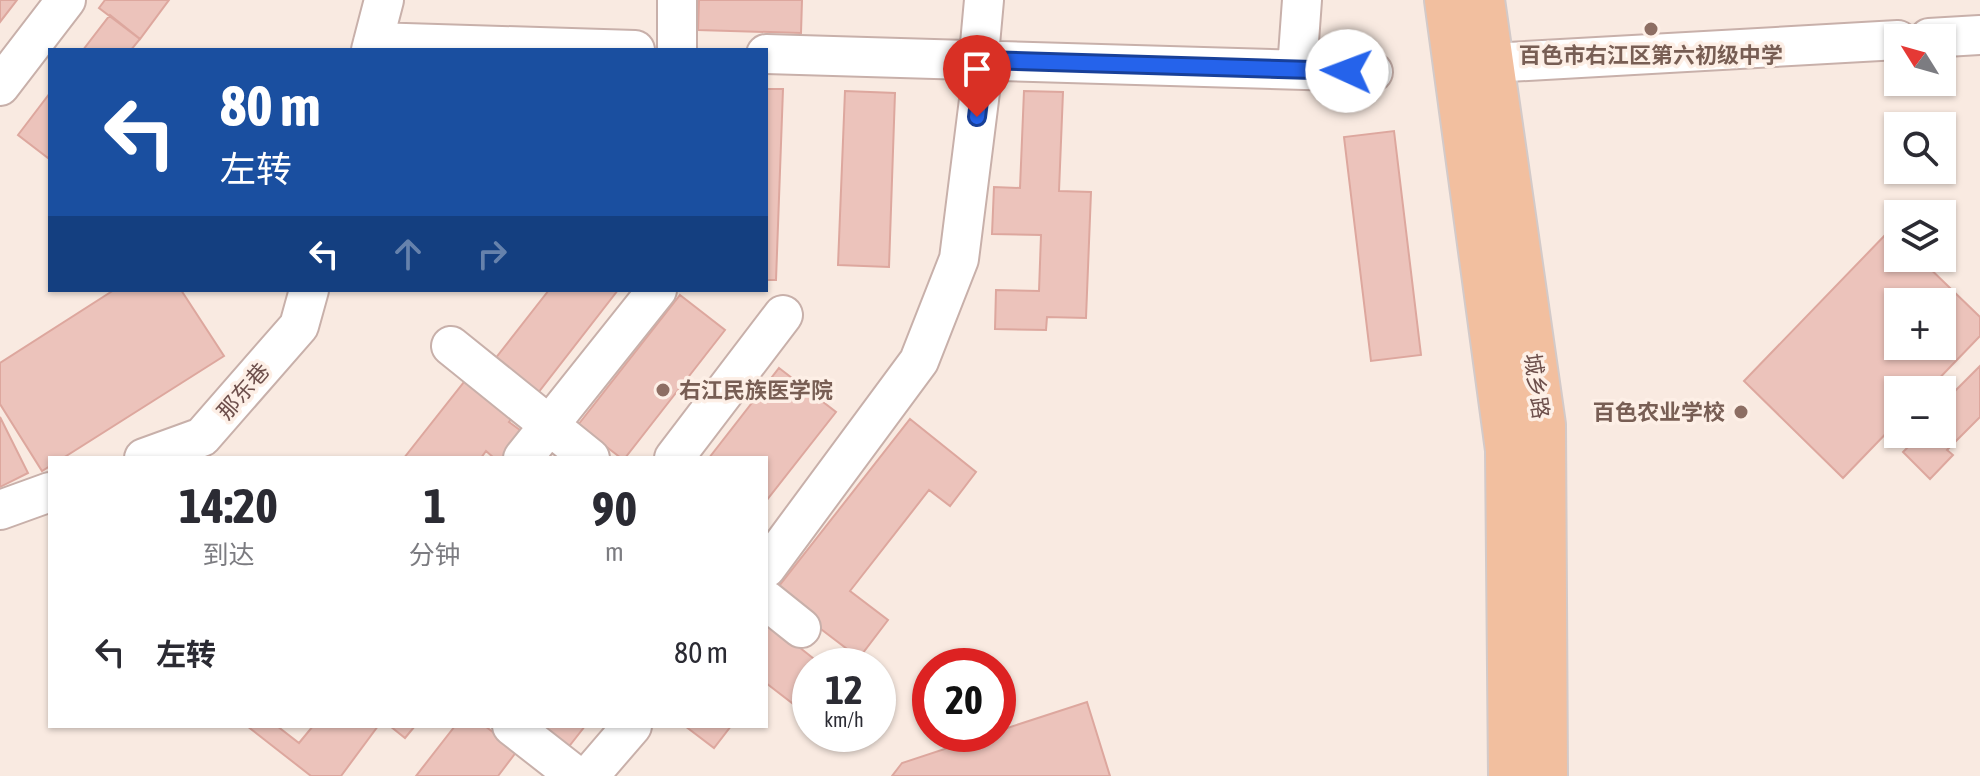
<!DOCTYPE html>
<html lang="zh">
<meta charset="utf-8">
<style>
body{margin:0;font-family:"Asap Condensed","Noto Sans SC",sans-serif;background:#f2f2f3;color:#2b2b33;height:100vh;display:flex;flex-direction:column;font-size:30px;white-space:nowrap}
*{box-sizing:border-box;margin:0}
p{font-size:26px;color:#7c7c81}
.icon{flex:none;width:44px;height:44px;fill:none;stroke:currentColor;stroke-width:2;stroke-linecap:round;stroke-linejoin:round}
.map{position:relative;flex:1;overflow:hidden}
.panel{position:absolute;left:48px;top:456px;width:720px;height:272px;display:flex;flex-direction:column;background:#fff;border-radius:0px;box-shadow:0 2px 6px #0004}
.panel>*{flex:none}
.banner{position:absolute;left:48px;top:48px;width:720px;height:244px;border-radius:0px;box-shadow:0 2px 6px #0004;background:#1a4fa0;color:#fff;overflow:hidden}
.needle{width:52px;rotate:307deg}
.tools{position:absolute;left:1884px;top:24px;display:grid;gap:16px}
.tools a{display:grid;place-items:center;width:72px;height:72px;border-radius:0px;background:#fff;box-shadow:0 2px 6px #0004;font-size:40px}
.speed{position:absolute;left:792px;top:648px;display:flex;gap:16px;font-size:40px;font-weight:700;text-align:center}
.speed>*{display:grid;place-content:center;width:104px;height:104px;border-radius:50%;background:#fff;box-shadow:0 2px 6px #0004;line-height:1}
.speed small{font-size:20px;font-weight:400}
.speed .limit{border:12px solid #d22;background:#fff;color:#111}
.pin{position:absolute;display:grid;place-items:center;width:68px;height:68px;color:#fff;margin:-82px -34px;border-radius:50% 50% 50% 0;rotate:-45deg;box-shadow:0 0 8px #0007}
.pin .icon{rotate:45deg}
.me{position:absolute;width:88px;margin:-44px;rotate:272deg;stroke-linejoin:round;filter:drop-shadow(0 0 6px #0008)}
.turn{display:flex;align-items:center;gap:28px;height:168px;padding:0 40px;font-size:36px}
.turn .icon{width:104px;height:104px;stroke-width:2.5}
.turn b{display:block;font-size:56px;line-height:68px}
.lanes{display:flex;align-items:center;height:76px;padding:0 40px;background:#0003;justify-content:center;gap:40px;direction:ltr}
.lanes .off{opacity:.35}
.eta{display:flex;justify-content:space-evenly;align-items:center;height:136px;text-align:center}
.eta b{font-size:48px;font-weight:700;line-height:56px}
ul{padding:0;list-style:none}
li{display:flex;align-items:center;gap:24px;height:120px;padding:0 40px}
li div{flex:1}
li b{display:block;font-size:30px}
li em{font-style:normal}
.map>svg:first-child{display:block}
</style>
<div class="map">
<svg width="1980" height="776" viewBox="0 0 1980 776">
<rect width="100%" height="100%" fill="#f9eae1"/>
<path fill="#ecc3bb" stroke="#dda79e" stroke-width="2" fill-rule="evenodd" d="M0 0H17L0 22Z
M105 0H169L140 39 99 8Z
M699 0H802L801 33 698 30Z
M110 15 140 39 131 50H83Z
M766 89H783L776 280H766Z
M845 91 895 93 889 267 838 265Z
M1024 91 1063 92 1059 191 1091 192 1086 318 1047 317 1046 330 995 329 996 290 1039 291 1041 235 992 234 994 187 1020 188Z
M50 93V155L48 158 18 135Z
M1394 131 1421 355 1371 361 1344 137Z
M1890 230 1898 237V258H1919L1980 317V336L1928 390H1898V421L1843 478 1744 381ZM1898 302H1942V346H1898Z
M114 290H181L224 356 63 458H50V466L42 471 0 404V363Z
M549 290H618L534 398 491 364Z
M680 295 725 330 625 458H621L578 425Z
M1980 366V417L1947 450 1953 455 1930 479 1903 452 1921 434H1942V404Z
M779 368 836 412 766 501V458H709Z
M468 377 515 414 509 422 524 433 505 458H494L486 451 481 458H404Z
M0 417 28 473 0 487Z
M910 419 976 472 950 506 929 490 850 591 888 620 859 658 809 620 776 590Z
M766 621 823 666H810V707L805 713 766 683Z
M1087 702 1110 776H892L902 763 990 734H998V731Z
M247 726H277L299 743 313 726H378L341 776H311Z
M390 726H415L405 738Z
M455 726H485L517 751 498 776H416Z
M528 726H585L563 754Z
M685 726H731L714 748Z"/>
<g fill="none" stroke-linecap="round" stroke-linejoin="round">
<g stroke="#c8b0aa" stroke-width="42">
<path id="minor" d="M677 0V50
M1929 38 1980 35
M373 42 635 50
M371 50 384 0
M766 54 1373 72
M1491 63 1898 40
M1297 69 1302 0
M0 86 66 0
M451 346 590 458
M144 458 202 437 299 326 309 290
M523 458 657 290
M674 458 783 315
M0 510 50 492
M766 568 919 361 959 259 984 60 980 44 984 0
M766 600 801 628
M512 726 576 776
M589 776 632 726"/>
</g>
<g stroke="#d3cac9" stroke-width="48">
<path id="major" d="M1447 0 1508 450 1511 776
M1482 0 1543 425 1545 776"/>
</g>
<use href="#minor" stroke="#fff" stroke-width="38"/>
<use href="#major" stroke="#f2bf9f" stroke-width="44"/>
</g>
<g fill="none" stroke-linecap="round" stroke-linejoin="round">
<g stroke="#184099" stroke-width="20">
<path id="route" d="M977 117 984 60 1347 71"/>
</g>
<use href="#route" stroke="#2563eb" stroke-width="14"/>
</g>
<g fill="#8d6e63" stroke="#fdefe6" stroke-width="3">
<circle cx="1651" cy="29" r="8"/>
<circle cx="663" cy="390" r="8"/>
<circle cx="1741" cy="412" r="8"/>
</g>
<g text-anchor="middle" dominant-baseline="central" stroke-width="7" stroke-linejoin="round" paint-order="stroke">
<g font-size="22" font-weight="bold" fill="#785e54" stroke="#fdefe6">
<text x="1651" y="55">百色市右江区第六初级中学</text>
<text x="679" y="390" text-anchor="start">右江民族医学院</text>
<text x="1725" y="412" text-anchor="end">百色农业学校</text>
</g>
<g font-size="22" fill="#6d4f4b" stroke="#fdefe6">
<text transform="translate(1537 386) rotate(82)">城乡路</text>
<text transform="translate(243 391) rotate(-49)">那东巷</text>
</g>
</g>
</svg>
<div class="tools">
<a><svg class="needle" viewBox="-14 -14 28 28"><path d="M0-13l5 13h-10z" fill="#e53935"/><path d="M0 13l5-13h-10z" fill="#7c7c81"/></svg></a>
<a><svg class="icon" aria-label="search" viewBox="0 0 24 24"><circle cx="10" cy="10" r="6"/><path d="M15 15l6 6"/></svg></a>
<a><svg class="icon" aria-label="layers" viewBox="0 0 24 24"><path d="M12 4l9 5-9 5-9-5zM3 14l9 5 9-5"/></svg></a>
<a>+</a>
<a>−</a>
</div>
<div class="speed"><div>12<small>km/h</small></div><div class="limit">20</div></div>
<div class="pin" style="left:977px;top:117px;background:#d93025"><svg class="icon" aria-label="arrive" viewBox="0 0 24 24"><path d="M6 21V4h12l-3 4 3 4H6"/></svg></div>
<svg class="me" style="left:1347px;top:71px" viewBox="-20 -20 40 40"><circle r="19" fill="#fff"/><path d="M0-13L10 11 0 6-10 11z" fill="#2563eb"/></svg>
<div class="banner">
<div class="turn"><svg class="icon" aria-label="left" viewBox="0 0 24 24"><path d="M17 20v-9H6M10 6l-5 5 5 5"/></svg><div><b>80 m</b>左转</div></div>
<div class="lanes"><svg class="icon" aria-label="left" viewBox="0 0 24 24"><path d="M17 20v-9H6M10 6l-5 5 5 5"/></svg><svg class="icon off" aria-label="ahead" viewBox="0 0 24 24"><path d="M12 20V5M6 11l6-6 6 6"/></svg><svg class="icon off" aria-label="right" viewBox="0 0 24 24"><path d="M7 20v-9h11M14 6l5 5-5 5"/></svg></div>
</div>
<section class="panel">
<div class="eta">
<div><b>14:20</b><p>到达</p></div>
<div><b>1</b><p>分钟</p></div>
<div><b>90</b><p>m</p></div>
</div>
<ul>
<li><svg class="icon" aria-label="left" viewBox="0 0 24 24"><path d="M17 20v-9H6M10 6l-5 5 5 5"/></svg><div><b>左转</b></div><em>80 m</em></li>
</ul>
</section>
</div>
